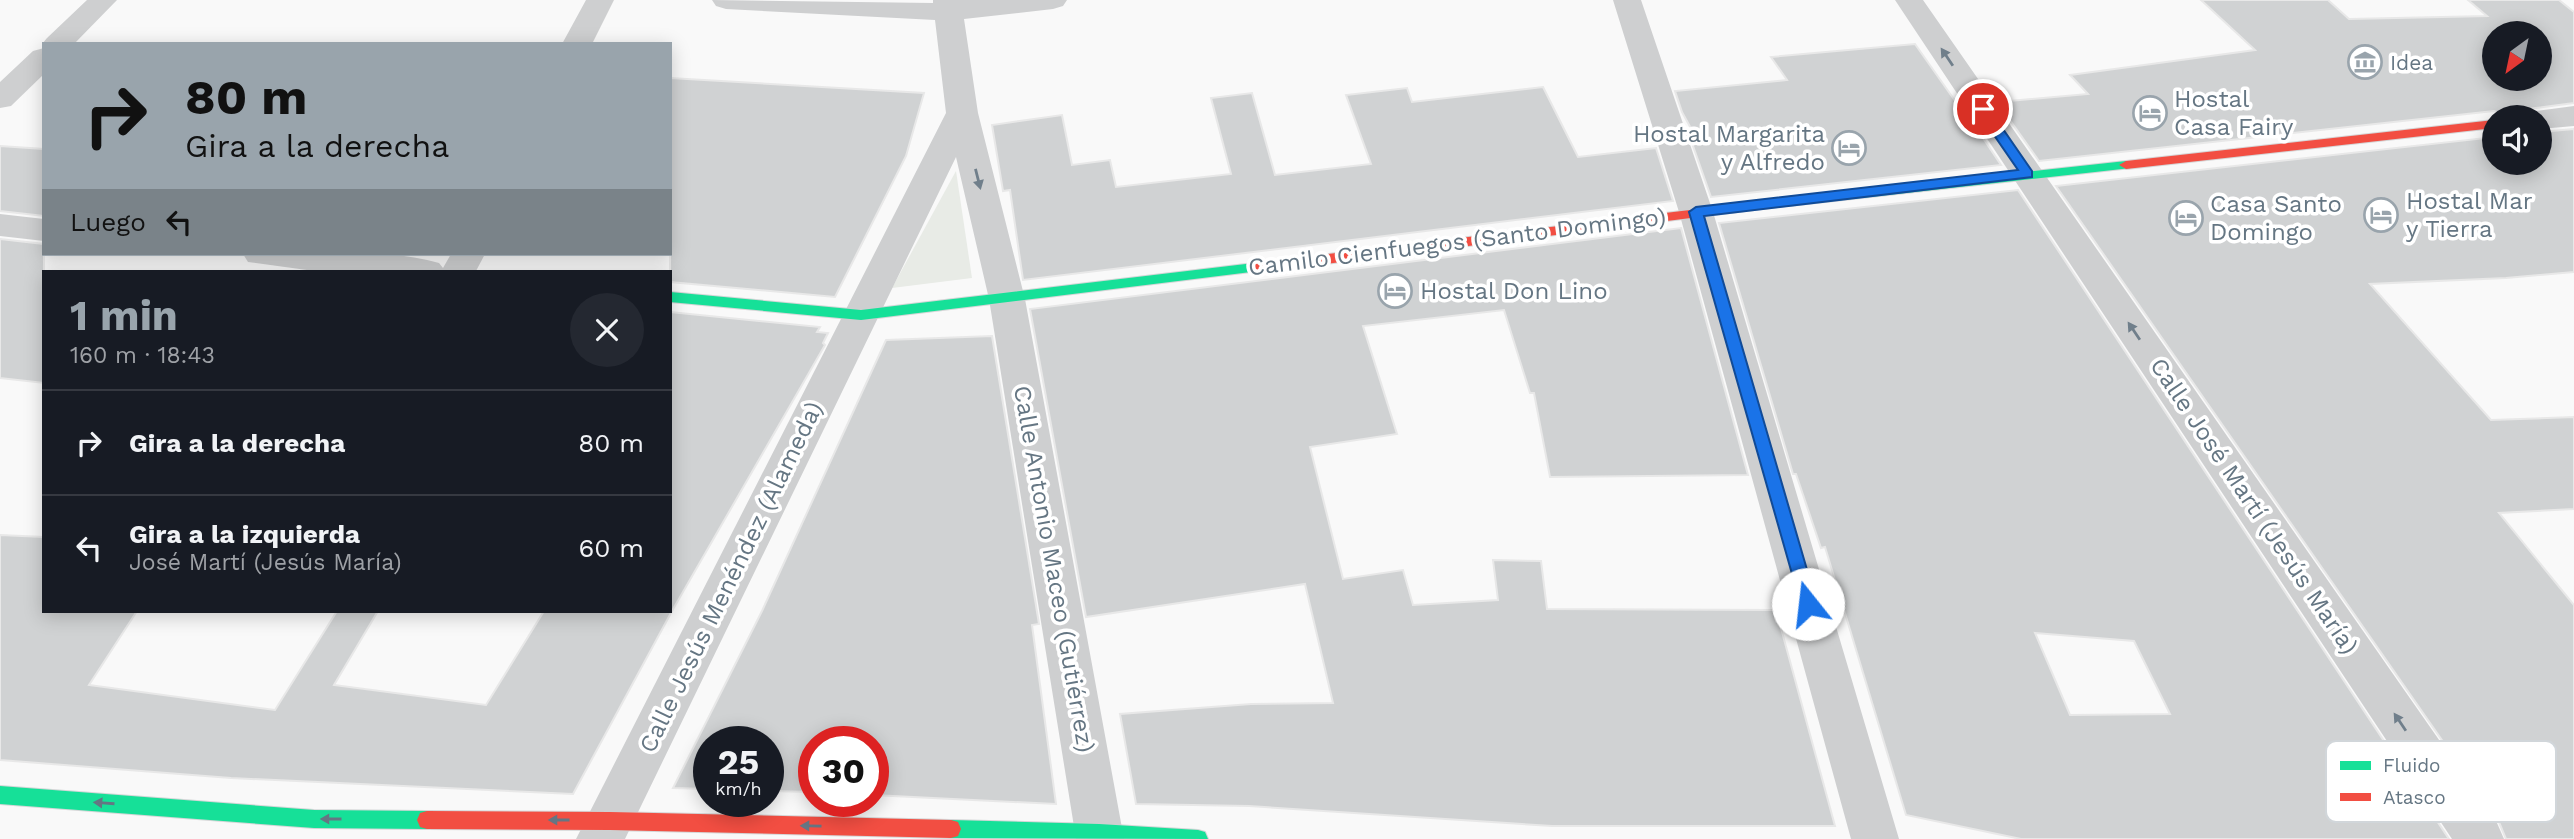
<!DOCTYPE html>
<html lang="es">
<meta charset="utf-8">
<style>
body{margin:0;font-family:"Work Sans",sans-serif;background:#242831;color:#f1f3f6;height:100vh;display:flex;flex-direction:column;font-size:26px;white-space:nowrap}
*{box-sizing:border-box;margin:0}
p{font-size:23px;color:#9ea1a6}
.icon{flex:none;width:38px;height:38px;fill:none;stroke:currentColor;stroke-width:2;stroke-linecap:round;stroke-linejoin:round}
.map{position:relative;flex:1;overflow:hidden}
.panel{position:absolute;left:42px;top:270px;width:630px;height:343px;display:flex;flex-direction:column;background:#171b24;border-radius:0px;box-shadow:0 4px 18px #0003}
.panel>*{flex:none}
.guide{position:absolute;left:42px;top:42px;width:630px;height:214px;border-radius:0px;box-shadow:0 4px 18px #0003;background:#99a4ac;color:#111;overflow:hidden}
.needle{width:46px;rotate:213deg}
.buttons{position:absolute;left:2482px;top:21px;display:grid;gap:14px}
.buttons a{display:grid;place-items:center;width:70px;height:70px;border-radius:50%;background:#171b24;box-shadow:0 4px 18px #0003;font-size:35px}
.speed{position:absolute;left:693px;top:726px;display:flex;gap:14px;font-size:35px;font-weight:700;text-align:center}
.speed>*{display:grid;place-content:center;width:91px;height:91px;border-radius:50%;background:#171b24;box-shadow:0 4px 18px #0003;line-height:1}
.speed small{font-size:18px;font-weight:400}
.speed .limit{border:10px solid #d22;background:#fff;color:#111}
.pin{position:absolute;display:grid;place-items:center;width:60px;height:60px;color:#fff;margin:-30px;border:4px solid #fff;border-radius:50%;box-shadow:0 2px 7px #0007}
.me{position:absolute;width:77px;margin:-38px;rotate:344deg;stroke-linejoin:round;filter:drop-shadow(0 0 5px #0008)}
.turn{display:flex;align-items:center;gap:24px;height:147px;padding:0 28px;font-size:32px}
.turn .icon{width:91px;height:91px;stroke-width:2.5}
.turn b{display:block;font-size:49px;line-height:60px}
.then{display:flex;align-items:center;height:66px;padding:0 28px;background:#0003;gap:14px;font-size:26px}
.round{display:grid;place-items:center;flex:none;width:74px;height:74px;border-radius:37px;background:#242831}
.summary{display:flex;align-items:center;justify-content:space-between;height:119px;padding:0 28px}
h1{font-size:42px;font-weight:700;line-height:52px;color:#99a4ac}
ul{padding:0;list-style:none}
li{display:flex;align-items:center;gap:21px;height:105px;padding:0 28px;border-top:2px solid #363941}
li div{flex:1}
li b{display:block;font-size:26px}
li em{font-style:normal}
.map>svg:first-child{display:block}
</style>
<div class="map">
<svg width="2574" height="839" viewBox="0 0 2574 839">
<rect width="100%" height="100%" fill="#f9f9f9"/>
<path fill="#e8ebe6" d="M956 171 972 278 892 288Z"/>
<path fill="#d0d2d3" stroke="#e8e8e8" stroke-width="2" fill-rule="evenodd" d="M2201 0H2328L2349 19 2487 16 2468 0H2559L2574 12V103L2528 109 2522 117H2508L2494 111 2039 161 1997 102 2088 94 2070 75 2255 50ZM2494 33H2539V79H2494Z
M1915 44 1958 105H1961L2001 165 1711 197 1692 143H1699L1682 112 1675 91 1787 80 1771 57Z
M670 78 924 93 906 156 835 297 670 282Z
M1543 87 1578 157 1656 148 1673 201 1023 280 1010 190 1003 191 992 125 1062 115 1072 165 1110 160 1116 187 1231 174 1211 98 1252 93 1275 175 1371 164 1346 95 1407 88 1412 102Z
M2574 129V272L2506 278 2370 284 2491 420 2574 417V509L2499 513 2574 605V839H2506L2499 822 2056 186 2494 137V163H2539V132Z
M0 146 44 149V216L0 211Z
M2018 190 2449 839H2021L1906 815 1825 547 1821 548 1796 474H1793L1719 223ZM2035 633 2134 641 2170 714 2070 715Z
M1681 228 1748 475 1550 477 1534 393H1530L1504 310 1363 326 1397 434 1310 447 1343 579 1403 570 1413 605 1498 600 1493 560 1541 561 1547 609 1776 610 1835 826H1552L1249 806 1136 804 1120 714 1251 704 1333 703 1305 584 1086 617 1030 309Z
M0 239 44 244V383L0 378Z
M670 312 820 327 817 332 828 333 823 343 825 345 672 611 573 794 231 778 0 760V535L44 537V611H137L89 685 275 710 337 611H378L334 685 486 705 544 611H670Z
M992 336 1039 624 1032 625 1056 804 873 795V742H814V792L768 791V742H709V789L673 788 762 611 886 340Z"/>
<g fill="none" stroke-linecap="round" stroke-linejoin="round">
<g stroke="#d5d6d7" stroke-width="2">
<path id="fast" d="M2126 161 2133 165 2131 168 1789 206 1782 202 1789 198Z
M1254 263 1259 265 1261 268 1259 271 861 320 670 302V292L861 310Z
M0 786 314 810 427 811 434 813 437 820 434 827 427 829 314 828 0 804Z
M951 820 1099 824 1198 830 1205 832 1208 839 951 838 944 836 941 829 944 822Z"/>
</g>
<g stroke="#d5d6d7" stroke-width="2">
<path id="jam" d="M2494 120V128L2126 169 2119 165 2126 161Z
M1789 198 1794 199 1796 202 1794 205 1254 273 1247 268 1254 263Z
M427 811 610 812 951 820 958 822 961 829 958 836 951 838 610 830 427 829 420 827 417 820 420 813Z"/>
</g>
<path fill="#cecfd0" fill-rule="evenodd" d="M87 0H117L74 44H44V46L42 44 47 38Z
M586 0H614L592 44H562Z
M712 0 933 3V0H1067L1063 6 1053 9 964 19 978 113 1025 299 1124 839H1076L989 299 956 157 625 839H576L946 113 935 20 726 9 716 6Z
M1613 0H1641L1713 212 1899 839H1851L1679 212Z
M1895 0H1923L2497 823 2504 839H2452Z
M44 48V74L11 106 0 108V82L33 51Z
M2574 106V126L2539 129V117H2525L2528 112Z
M0 214 44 219V241L0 236Z
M243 254C297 251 388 248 439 263L443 268 451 254H485L476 271H314L248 262Z"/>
<use href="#fast" fill="#16e098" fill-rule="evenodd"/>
<use href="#jam" fill="#f24e42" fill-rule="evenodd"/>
</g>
<defs><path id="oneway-solid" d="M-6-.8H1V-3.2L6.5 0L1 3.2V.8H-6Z" transform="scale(1.75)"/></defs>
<g fill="#707f8b">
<use href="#oneway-solid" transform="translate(1947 57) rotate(-124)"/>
<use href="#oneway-solid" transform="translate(978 179) rotate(76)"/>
<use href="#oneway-solid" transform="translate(2134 331) rotate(-124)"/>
<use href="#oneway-solid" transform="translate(2400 722) rotate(-124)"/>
</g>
<g fill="#657683">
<use href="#oneway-solid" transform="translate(104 803) rotate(-176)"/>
<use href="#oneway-solid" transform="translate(331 819) rotate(-180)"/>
<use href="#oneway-solid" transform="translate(559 820) rotate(-180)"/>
<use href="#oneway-solid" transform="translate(811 826) rotate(-179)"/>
</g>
<path fill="#1a73e8" stroke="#114b97" stroke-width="2" d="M1983 105 1987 106 2032 171V177L1704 216 1817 604 1814 609 1808 611 1802 609 1689 212 1696 207 2018 170 1976 109Z"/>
<defs>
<g id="museum-ring" transform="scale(1.75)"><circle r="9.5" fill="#fff" stroke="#99a4ac" stroke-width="1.5"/><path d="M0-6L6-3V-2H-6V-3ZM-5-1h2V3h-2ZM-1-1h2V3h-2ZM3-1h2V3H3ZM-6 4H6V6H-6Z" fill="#99a4ac"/></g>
<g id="hotel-ring" transform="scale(1.75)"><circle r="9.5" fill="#fff" stroke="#99a4ac" stroke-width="1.5"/><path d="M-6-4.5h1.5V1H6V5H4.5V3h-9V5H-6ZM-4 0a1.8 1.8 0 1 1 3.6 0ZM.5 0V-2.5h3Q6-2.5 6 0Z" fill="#99a4ac"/></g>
</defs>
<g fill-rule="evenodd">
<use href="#museum-ring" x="2365" y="62"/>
<use href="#hotel-ring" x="2150" y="113"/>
<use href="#hotel-ring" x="1849" y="148"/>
<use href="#hotel-ring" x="2381" y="215"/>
<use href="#hotel-ring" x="2186" y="218"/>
<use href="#hotel-ring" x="1395" y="291"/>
</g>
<g text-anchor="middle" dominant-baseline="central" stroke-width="7" stroke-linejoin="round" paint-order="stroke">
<g font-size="21" fill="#657683" stroke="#fff" text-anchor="start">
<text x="2390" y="62">Idea</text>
</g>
<g font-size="24" fill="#657683" stroke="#fff" text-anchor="start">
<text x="2174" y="99">Hostal<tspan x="2174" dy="28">Casa Fairy</tspan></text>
<text x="1825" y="134" text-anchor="end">Hostal Margarita<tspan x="1825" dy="28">y Alfredo</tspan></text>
<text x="2406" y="201">Hostal Mar<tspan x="2406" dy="28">y Tierra</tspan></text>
<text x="2210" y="204">Casa Santo<tspan x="2210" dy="28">Domingo</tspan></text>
<text x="1420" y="291">Hostal Don Lino</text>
</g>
<g font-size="24" fill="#657683" stroke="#fff">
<text transform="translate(1457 242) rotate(-7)">Camilo Cienfuegos (Santo Domingo)</text>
<text transform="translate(2254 506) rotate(56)">Calle José Martí (Jesús María)</text>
<text transform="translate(1054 569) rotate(80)">Calle Antonio Maceo (Gutiérrez)</text>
<text transform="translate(731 577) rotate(-64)">Calle Jesús Menéndez (Alameda)</text>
</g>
</g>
<rect x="2326" y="741" width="230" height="81" rx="10" fill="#fff" stroke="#d1d6da" stroke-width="2"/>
<rect x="2340" y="761" width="31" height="9" fill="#16e098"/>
<rect x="2340" y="793" width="31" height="8" fill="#f24e42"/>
<g font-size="19" fill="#657683">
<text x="2383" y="772">Fluido</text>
<text x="2383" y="804">Atasco</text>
</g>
</svg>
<div class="buttons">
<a><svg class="needle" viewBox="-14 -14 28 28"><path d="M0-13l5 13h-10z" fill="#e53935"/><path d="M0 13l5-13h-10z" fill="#9ea1a6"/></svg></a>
<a><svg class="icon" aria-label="sound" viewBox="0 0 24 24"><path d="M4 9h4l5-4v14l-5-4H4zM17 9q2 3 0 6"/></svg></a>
</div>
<div class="speed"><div>25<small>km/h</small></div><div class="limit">30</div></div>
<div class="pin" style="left:1983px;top:109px;background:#d93025"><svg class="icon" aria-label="arrive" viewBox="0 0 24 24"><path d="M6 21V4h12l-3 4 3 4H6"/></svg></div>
<svg class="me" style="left:1808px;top:604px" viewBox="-20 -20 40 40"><circle r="19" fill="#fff"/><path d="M0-13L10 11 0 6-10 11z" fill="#1a73e8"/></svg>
<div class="guide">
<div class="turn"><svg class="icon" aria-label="right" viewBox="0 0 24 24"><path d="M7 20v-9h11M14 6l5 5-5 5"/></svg><div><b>80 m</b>Gira a la derecha</div></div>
<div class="then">Luego<svg class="icon" aria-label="left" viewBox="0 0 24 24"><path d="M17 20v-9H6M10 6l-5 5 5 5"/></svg></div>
</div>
<section class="panel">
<div class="summary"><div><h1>1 min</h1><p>160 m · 18:43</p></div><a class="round"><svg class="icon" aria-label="close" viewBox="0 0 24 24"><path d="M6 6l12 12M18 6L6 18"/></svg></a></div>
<ul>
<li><svg class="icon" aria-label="right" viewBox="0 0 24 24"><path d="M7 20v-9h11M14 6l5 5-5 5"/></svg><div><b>Gira a la derecha</b></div><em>80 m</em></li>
<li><svg class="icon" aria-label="left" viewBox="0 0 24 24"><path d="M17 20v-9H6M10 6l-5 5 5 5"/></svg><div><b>Gira a la izquierda</b><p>José Martí (Jesús María)</p></div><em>60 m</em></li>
</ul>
</section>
</div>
